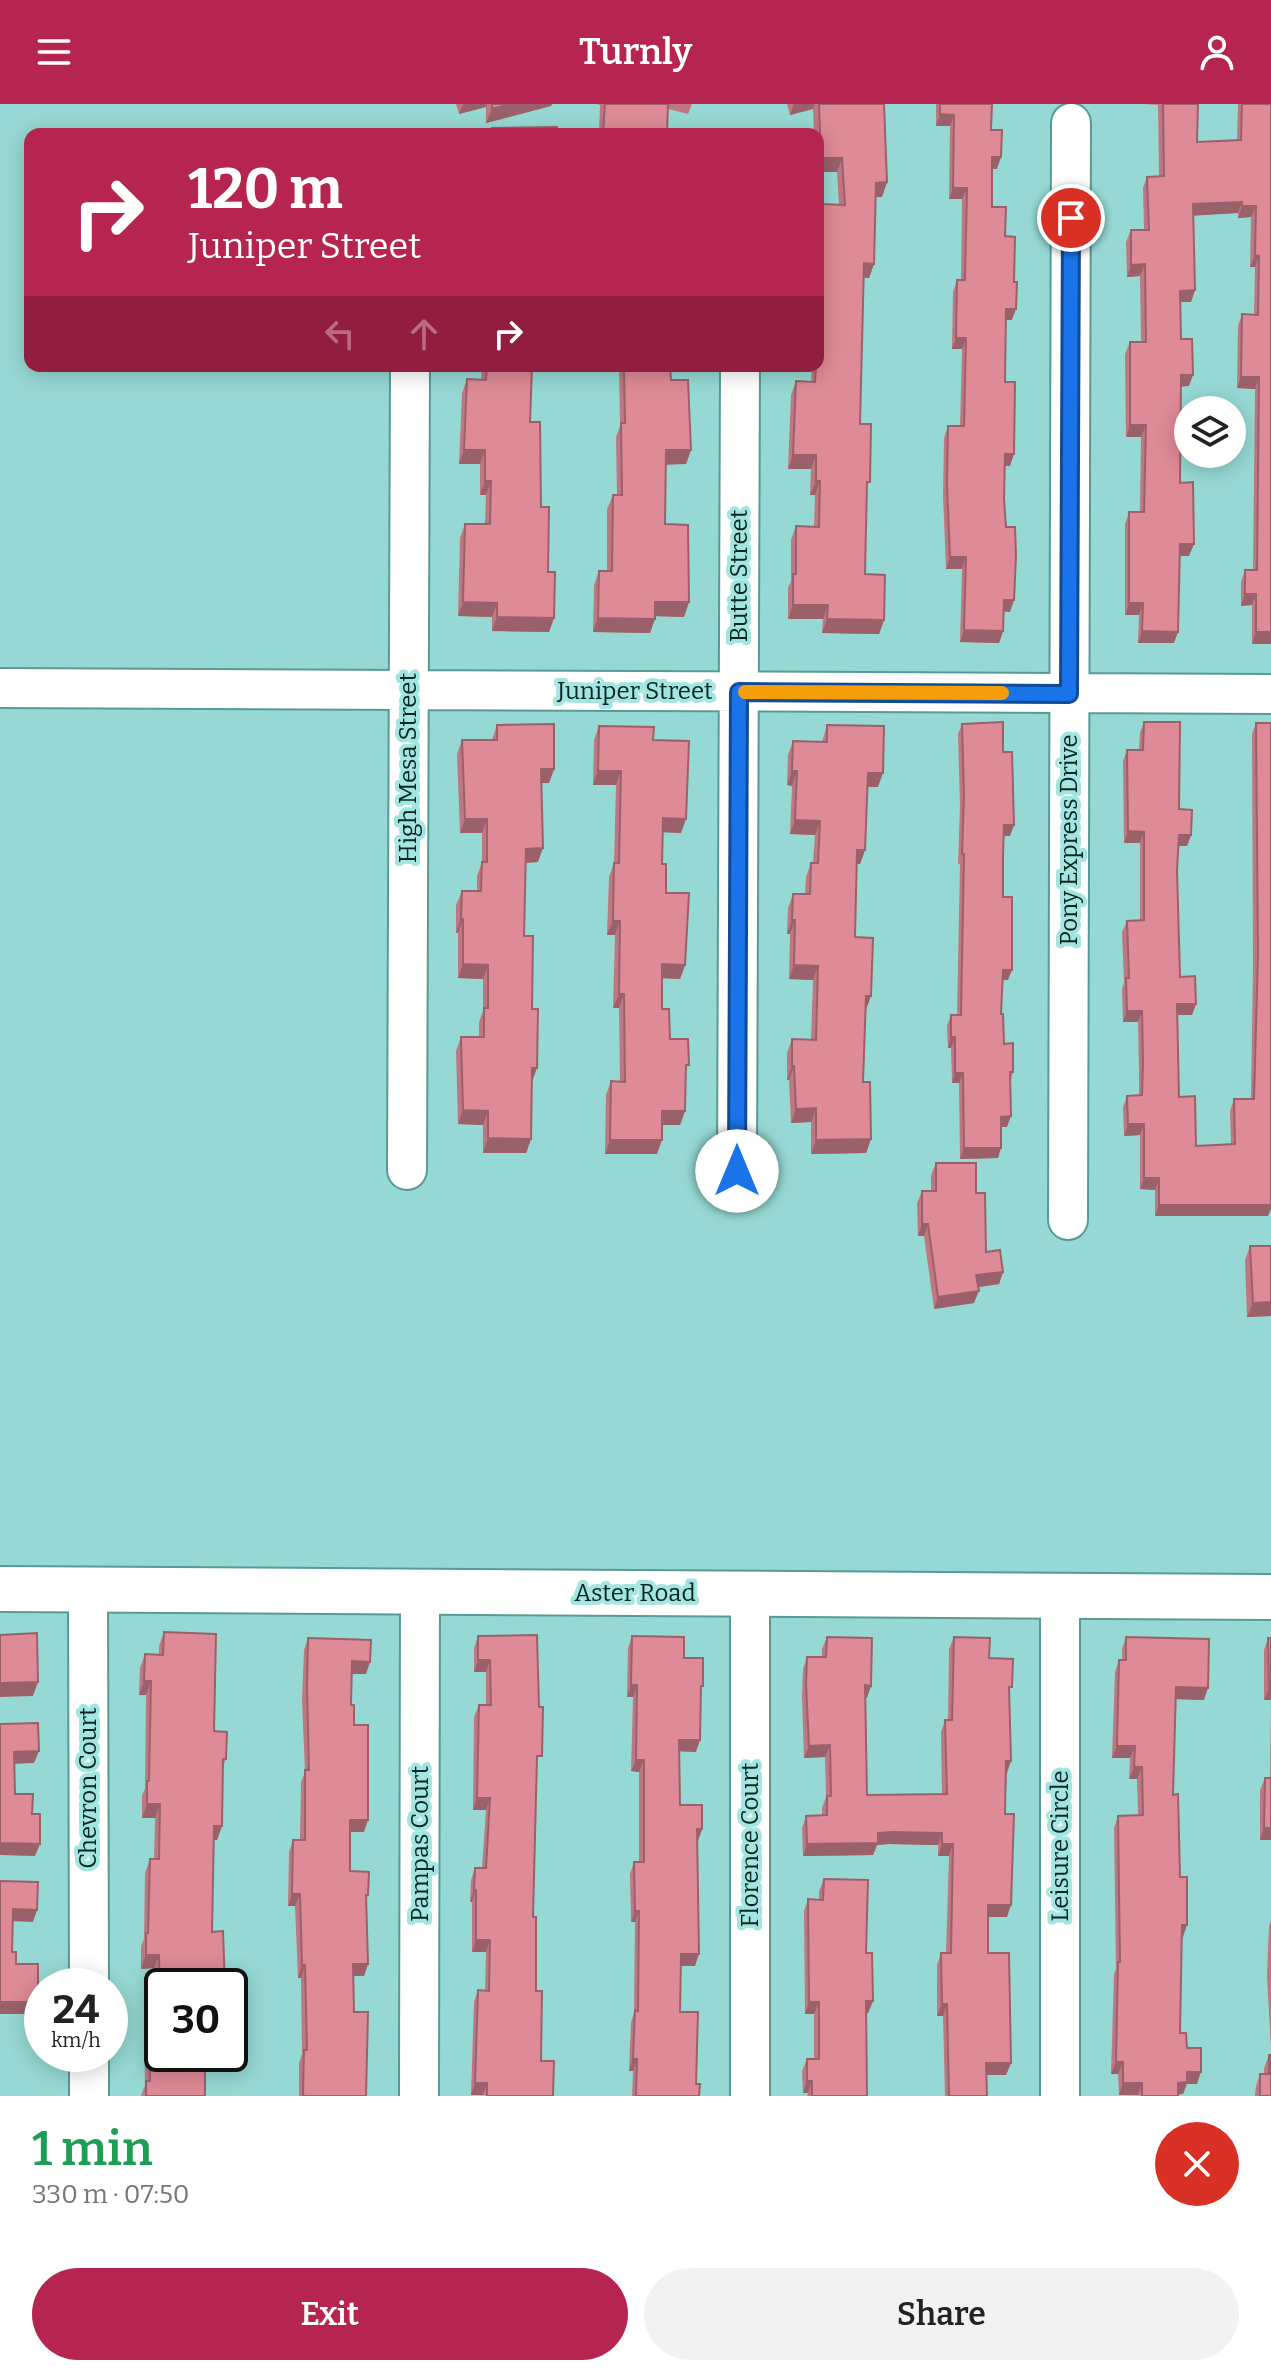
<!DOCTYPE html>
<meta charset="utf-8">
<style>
body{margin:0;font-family:Bitter,serif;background:#f2f2f2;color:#222;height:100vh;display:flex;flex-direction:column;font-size:30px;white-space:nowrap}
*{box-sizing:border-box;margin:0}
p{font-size:26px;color:#767676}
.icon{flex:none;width:44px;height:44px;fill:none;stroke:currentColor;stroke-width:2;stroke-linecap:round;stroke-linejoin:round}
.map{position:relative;height:1992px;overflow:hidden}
.drawer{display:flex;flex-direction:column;background:#fff;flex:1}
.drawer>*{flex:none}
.top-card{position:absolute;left:24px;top:24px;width:800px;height:244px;border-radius:16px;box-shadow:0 4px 20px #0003;background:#b6254f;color:#fff;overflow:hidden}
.buttons{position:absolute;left:1174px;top:292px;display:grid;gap:16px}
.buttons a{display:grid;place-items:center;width:72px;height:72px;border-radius:50%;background:#fff;box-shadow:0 4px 20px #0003;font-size:40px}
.speed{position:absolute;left:24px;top:1864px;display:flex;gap:16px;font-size:40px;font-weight:700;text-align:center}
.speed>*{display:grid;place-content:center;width:104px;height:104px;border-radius:50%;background:#fff;box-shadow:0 4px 20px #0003;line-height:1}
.speed small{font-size:20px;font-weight:400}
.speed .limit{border:4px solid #111;border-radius:12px;background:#fff;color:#111}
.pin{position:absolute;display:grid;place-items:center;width:68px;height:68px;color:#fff;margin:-34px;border:4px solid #fff;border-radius:50%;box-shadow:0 2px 8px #0007}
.me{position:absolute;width:88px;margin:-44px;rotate:0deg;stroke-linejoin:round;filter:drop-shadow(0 0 6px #0008)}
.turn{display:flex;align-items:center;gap:28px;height:168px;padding:0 32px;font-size:36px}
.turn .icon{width:104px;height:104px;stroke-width:2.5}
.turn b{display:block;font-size:56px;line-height:68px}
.lanes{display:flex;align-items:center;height:76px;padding:0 32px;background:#0003;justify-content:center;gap:40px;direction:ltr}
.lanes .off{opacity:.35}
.round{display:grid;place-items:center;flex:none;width:84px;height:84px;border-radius:42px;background:#f2f2f2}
.head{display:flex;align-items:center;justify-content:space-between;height:136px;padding:0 32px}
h1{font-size:48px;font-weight:600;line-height:60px;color:#1e9e55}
.primary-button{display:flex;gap:16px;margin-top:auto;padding:16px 32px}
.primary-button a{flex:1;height:92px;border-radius:48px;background:#b6254f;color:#fff;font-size:32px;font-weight:600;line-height:92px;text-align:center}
.primary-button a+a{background:#f2f2f2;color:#222}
header{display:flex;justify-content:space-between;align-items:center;height:104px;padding:0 32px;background:#b6254f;color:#fff;font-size:36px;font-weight:600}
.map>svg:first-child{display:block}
</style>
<header><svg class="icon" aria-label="menu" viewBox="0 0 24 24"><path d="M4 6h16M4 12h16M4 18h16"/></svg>Turnly<svg class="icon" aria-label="person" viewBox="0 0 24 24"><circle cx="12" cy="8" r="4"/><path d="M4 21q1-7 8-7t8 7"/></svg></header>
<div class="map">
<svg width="1271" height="1992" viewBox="0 0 1271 1992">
<rect width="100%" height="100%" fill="#96d9d4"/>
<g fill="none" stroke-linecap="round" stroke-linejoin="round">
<g stroke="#589a95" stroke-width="42">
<path id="minor" d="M0 584 1271 590
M407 1066 410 262
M737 1067 740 262
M1068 1116 1071 19
M88 1486 89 1882
M750 1489V1992
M1060 1492V1992
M89 1950V1992
M419 1992 420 1488"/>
</g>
<g stroke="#589a95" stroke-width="48">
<path id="major" d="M0 1485 1271 1493"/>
</g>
<use href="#minor" stroke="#fff" stroke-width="38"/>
<use href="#major" stroke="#fff" stroke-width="44"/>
</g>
<path fill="#bf7782" d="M456 0H552L551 2 486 19V3L459 10Z
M596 0H692L688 10 668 5 667 30H599L600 1Z
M787 0H884L887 78 882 93H875L874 160 869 174H864L860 320 866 389 865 470 884 516 879 530 822 529 823 515H788V484L791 477V436L796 422 814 423 815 391H810L811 365H788L791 291 796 277 811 278 812 262H818V108L821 100 839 101 837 68H818V30H814L813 5 790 11Z
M936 0H992L991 26 997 65H992V103L1005 132 1012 216H1006L1005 278 1010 362H1005L1004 395 1010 508 1004 507 1003 527 999 539 960 538 962 465H946L943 391 944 334 948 322H960L962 245H952L953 188 957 176H961L962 95H949L950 22H936Z
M1144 0H1198L1197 38 1237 36 1238 0H1271V540H1252V501L1241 502V478L1245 466H1253L1255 285 1237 284 1238 222 1242 210H1254L1255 163H1250L1251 113 1238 114V109L1193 111 1195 186 1191 198H1180L1181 235 1189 282H1181L1180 379 1189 452H1180L1174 539H1138L1139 511H1125V420L1129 408H1140L1141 333H1126L1125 250 1130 238H1141L1140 172 1127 173 1126 138 1131 126H1144L1143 84 1147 73 1159 72 1158 1Z
M482 262H532L530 318 554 514 549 528 492 527V513L458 512 460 434 465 420H485L486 391H480V360H459L462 289 467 275 481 276Z
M619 262H670L671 276 691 346 686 360H666L665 420 689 498 684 513 655 512 650 529 593 528 594 481 599 467H607V405L613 391H617L616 333 620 322Z
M1144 618 1179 705 1191 731 1187 742H1179L1177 766 1180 873 1196 900 1192 911H1177L1179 993 1196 1042 1231 1040 1230 1007 1234 995H1251L1253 861 1252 630 1256 619 1268 1112H1155V1086L1140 1085V1031L1124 1032 1123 1003 1127 992 1139 991V969L1138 918H1123L1122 885 1124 879 1122 828 1127 817 1140 816V739H1124L1123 657 1127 646H1139L1140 629Z
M962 620 1003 648 1010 732H1003V793L1008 876H1002L1001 910 1004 940 1013 968 1011 975 1007 1023H1001L998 1054 960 1055 959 979H952L951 944H948L947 922 951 911H957L960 760H958L960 702 958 630Z
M497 621 554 665 549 679H542L538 758 526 759 524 832 532 978 531 1035 526 1049H483V1021L458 1020 456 947 461 933H479V918L483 907V875L458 874V829H456V801L462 787H477V772L482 758V729H460L457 650 462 636H492Z
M827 621 878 683H868L865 746 860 760H857L855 833 866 906 863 978 871 1035 866 1049 811 1050V1018L791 1019 789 976H787V949L792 935 811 936 813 876 789 875 790 830H787L788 804 793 790H805L806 773 811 759H813L815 731 790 730 792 682 787 681 788 651 793 637 822 638Z
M599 622 653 636 681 729 662 728V760L666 789 685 861 680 875 662 874V905L670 935 686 969 685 1007 680 1021H662L657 1050H605L606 991 611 977 620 978 619 904H613L615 831H607L609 773 614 759 616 681H593L594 636Z
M936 1059 976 1089 986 1148 1003 1168 999 1180 978 1183 974 1199 934 1205 924 1132H918L917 1099 922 1087H931V1071Z
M1250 1142H1271V1212L1247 1213 1245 1156Z
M164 1528 214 1627 226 1655 223 1663 222 1722 217 1736H213L212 1828 222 1968H205V1992H141L145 1981 144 1918 149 1904H155L154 1864 141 1865V1842L144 1835 145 1769 150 1755H154L155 1714H142V1691L145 1685 146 1591H139L140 1564 145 1550 159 1551V1542Z
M537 1531V1664L533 1813 536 1887 541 1957 553 1992 471 1991 474 1898 478 1886H485L486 1848H472V1798H470L471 1776 475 1764H482L486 1706H473L474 1613 479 1601H486V1568H474V1544L478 1532Z
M632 1532 684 1554 701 1588 696 1648 679 1647 680 1701 702 1725 697 1737 695 1862H681L680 1908 699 1992H632L633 1967H629L631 1918 634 1909 635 1818H631L630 1770 634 1758H639V1668L631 1667 633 1593H627L628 1544Z
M827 1533 867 1594H866L867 1691 942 1690 941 1628 945 1616H948L949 1545 954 1533 989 1554 1010 1590 1005 1710 1007 1813H988V1849L1011 1959 1006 1971H987V1992H945L943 1912H937V1861L941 1849H946L949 1752H938V1741L889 1740 877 1741 873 1751 803 1752 802 1724 806 1712 822 1711V1704L826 1693 825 1653 804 1654 802 1592 803 1565 807 1553H822V1545Z
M1126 1533 1204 1596 1176 1595 1173 1691 1183 1833H1182L1180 1929 1187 1944 1197 1980H1186L1183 1990H1178V1992L1119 1991 1118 1970H1111L1114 1870 1116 1865 1114 1724 1118 1712 1138 1711 1137 1675H1129L1130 1654H1112L1115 1568 1119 1556H1122V1545Z
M308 1534 366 1570H352L351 1601 354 1621 364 1728H350V1767L368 1791 366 1797 368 1860 364 1872H353L354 1908 366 1992H299V1959L302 1950 301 1874H298L295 1802H288L289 1748 293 1736H300L301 1678 305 1668 302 1596 304 1546Z
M1268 1534H1271V1736H1260V1686L1265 1674H1270L1271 1596H1264V1546Z
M824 1775 866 1849 873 1897 868 1909H867V1992H807L808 1989H803L802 1967 807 1955H814V1910H805L804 1807 808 1795 819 1796V1787Z
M1271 1816V1944L1267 1872 1269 1822Z
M1269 1951 1271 1992H1255L1256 1982 1260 1970H1264V1964Z"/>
<path fill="#9b616a" d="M463 0H487L486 3 459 10Z
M510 0H552L551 2 486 19 492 5Z
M794 0H815L813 5 790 11Z
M940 10 954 11 950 22H936Z
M992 53H1001L997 65H988Z
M821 54H842L837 68H818V63Z
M887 78 882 93H871L876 79Z
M953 84H967L962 95H949Z
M1242 98 1238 109 1189 112 1193 100Z
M1242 102H1256L1251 113 1238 114Z
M1255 151 1259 152 1255 163H1250Z
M864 159 874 160 869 174 859 173Z
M1145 160 1140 172 1127 173 1131 161Z
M1195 186 1191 198H1176L1180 187Z
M1006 205H1016L1012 216H1002Z
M956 234H966L962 245H952Z
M1181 271H1193L1189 282 1176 283Z
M1241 273H1259L1255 285 1237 284Z
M1130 321H1146L1141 333H1126Z
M464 346H485L480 360H459Z
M666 346H691L686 360 661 361Z
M1005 350H1014L1010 362H1001Z
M793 351H816L811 365H788Z
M485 377H491L486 391H480Z
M816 377H820L815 391H810Z
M1180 440H1194L1189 452H1176Z
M950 453H966L962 465H946Z
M1245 490H1256L1252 501 1241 502Z
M1004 496H1014L1010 508 1000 507Z
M463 498 497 499 492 513 458 512Z
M655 498H689L684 513 650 512Z
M1129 499H1143L1139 511H1125Z
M793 501H828L823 515H788Z
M497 513 554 514 549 528 492 527Z
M598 514 655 515 650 529 593 528Z
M827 515 884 516 879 530 822 529Z
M964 526 1003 527 999 539 960 538Z
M1142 527 1178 528 1174 539H1138Z
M1256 528H1271V540H1252Z
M541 665H554L549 679H536Z
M598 667H621L616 681H593Z
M792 667H797L792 682 787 681Z
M868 669H883L878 683H863Z
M663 714 686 715 681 729 658 728Z
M465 715H487L482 729H460Z
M795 716 820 717 815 731 790 730Z
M1004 721H1014L1010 732H1000Z
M1128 727 1144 728 1140 739H1124Z
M1179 731H1191L1187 742H1175Z
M543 744 538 758 521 759 526 745Z
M857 746H865L860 760H852Z
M461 815H463L458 829H456Z
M792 816H795L790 830H787Z
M613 817H620L615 831H607Z
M463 860 488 861 483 875 458 874Z
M662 860 685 861 680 875 657 874Z
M794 861 818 862 813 876 789 875Z
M1003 866H1012L1008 876H999Z
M619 890H624L619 904H613Z
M866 892H871L866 906H860Z
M1177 900H1196L1192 911H1172Z
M1127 907H1142L1138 918H1123Z
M951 933H955L951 944H948Z
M792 962H794L789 976H787Z
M532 964H537L532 978Z
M955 969H963L959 979H952Z
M816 1004 811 1018 791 1019 796 1005Z
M463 1006 488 1007 483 1021 458 1020Z
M662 1007H685L680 1021H657Z
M1011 1012 1007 1023H997L1001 1013Z
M1128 1020H1144L1140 1031 1124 1032Z
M488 1034 531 1035 526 1049H483Z
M871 1035 866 1049 811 1050 816 1036Z
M610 1036H662L657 1050H605Z
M964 1044H1001L998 1054 960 1055Z
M1144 1074H1159L1155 1086 1140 1085Z
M1159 1101H1271V1105L1268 1112H1155Z
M922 1120H928L924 1132H918Z
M1003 1168 999 1180 972 1184 976 1171Z
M979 1187 974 1199 934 1205 938 1193Z
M1271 1198V1212L1247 1213 1253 1199Z
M478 1556H490L486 1568H474Z
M352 1557 370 1558 366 1570H348Z
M144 1577H151L146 1591H139Z
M38 1578 33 1592 0 1593V1579Z
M631 1581H637L633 1593H627Z
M865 1581 871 1582 867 1594H861Z
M1176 1583 1208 1584 1204 1596 1172 1595Z
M1269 1584H1271V1596H1264Z
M679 1636H700L696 1648 675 1647Z
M830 1641 825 1653 804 1654 809 1642Z
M1117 1642H1135L1130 1654H1112Z
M39 1647 34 1659 10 1660 14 1648Z
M636 1656H644L639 1668 631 1667Z
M1006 1657H1011L1007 1669H1002Z
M1134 1663H1142L1137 1675H1129Z
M477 1694H490L486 1706H473Z
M147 1700H160L155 1714H142Z
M350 1716H368L364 1728H346Z
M214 1722H222L217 1736H209Z
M1264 1724H1271V1736H1260Z
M697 1725H702L698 1737H693Z
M893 1728 942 1729 938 1741 889 1740 877 1741 873 1751 803 1752 807 1740Z
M0 1739 40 1740 35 1752 0 1751Z
M942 1740H953L949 1752H938Z
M474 1786H476L472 1798H470Z
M292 1790H300L295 1802H288Z
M988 1801H1011L1007 1813H984Z
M13 1805 37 1806 33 1818 9 1817Z
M635 1807H639L635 1818H631Z
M1182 1821H1187L1183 1833H1178Z
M476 1836H490L486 1848H472Z
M681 1850H699L695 1862H677Z
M146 1851H159L154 1864 141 1865Z
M353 1860H368L364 1872H348Z
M302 1861H305L301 1874H298Z
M866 1897H873L868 1909H862Z
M0 1898H38L34 1910H0Z
M809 1898H819L814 1910H805Z
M942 1900H947L943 1912H937Z
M205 1954H227L222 1968H200Z
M633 1955H637L633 1967H629Z
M1116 1958H1123L1118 1970H1111Z
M986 1959H1011L1006 1971H982Z
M1187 1968H1201L1197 1980H1187L1183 1990 1174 1991 1178 1979Z
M807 1977H812L808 1989H803Z
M475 1979H487L483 1991H471Z
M1123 1979H1142L1138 1991H1119Z"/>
<path fill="#de8a97" stroke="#9b616a" stroke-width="2" d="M492 0H510L492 5Z
M605 0H668L667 30H603Z
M819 0H884L887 78 876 79 874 160 864 159 860 320H871L870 378H867L865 470 885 471 884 516 827 515 828 501H793V470H796V422L819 423 820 377H816V351H793L796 277 815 278 816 262H818V130H820L821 100 845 101 842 54H821Z
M940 0H992L991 26H1002L1001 53H992V103H1006L1005 132 1015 133 1014 178H1017L1016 205H1006L1005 278H1015L1014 350H1005L1004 395 1006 423H1015L1016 452 1014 496H1004L1003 527 964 526 966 453H950L947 380 948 322H964L966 234H956L957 176H965L967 84H953L954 11 940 10Z
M1163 0H1198L1197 38 1241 36 1242 0H1271V528H1256V490H1245V466H1257L1259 273H1241L1242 210 1258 211 1259 152 1255 151 1256 102H1242V98L1193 100 1195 186 1180 187 1181 235H1192L1193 271H1181L1180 379 1193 378 1194 440H1180L1178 528 1142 527 1143 499H1129V408H1144L1146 321H1130V238H1146L1145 160 1131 161V126H1149L1147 73 1164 72Z
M557 23V30H492V24Z
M487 262H532L530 318H540L541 403H549L548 468H555L554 514 497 513V499L463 498 465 420H490L491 377H485V346H464L467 275 486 276Z
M624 262H670L671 276H688L691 346H666L665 420 688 421 689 498H655V515L598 514 599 467H612L613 391H622L621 319H625Z
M1003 618V648H1012L1014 721H1004L1003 751V793H1012V866H1003L1001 910H1003L1004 940 1013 939V968H1010L1011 1012 1001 1013V1044H964L963 969H955V933H951V911H961L964 750H962L964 691 962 620Z
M1144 618H1180L1179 705 1192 706 1191 731H1179L1177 766 1180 873 1195 872 1196 900H1177L1179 993 1195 992 1196 1042 1235 1040 1234 995H1254L1258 850 1256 619H1271V1101H1159V1074H1144V1020H1128L1127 992 1142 991 1143 958 1142 907H1127L1126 874H1129L1127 817 1144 816V728L1128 727 1127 646H1143Z
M554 620V665H541L543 744 526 745 524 832H533L532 905H538L537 964H532L531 1035 488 1034V1007L463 1006 461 933H484V904H488V861L463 860V815H461L462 787H481L482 758H487V715H465L462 636H497V621Z
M827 621 884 622 883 669H868L865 746H857L855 833 873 834 871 892H866L863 978H870L871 1035 816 1036V1004L796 1005 794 962H792V935L816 936 818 862 794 861 795 816H792L793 790H810L811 759H818L820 717 795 716 797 667H792L793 637 827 638Z
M599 622 654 623 653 636 689 637 686 715 663 714 662 760H666V789H689L685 861 662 860V905H669L670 935H688L689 961H686L685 1007H662V1036H610L611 977 625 978 624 890H619L620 817H613L614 759H619L621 667H598Z
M936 1059H976V1089H985L986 1148 1000 1146 1003 1168 976 1171 979 1187 938 1193 928 1120H922V1087H936Z
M1250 1142H1271V1198L1253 1199Z
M164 1528 216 1530 214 1627 227 1628 226 1655H223L222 1722H214L212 1828 223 1827 225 1882H162V1950H227V1954H205V1992H146V1977H150L149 1904H160L159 1851H146V1829H148L150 1755H159L160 1700H147V1677H149L151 1577H144L145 1550 163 1551Z
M37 1529 38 1578 0 1579V1531Z
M537 1531 539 1603H543L542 1652H537L533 1813H536V1887H542L541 1957H554L553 1992H487V1979H475L478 1886 489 1887 490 1836H476V1786H474L475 1764H486L490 1694H477L479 1601H491L490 1556H478V1532Z
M632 1532 684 1533V1554H703V1582H701L700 1636H679L680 1701H702V1725H697L699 1850H681L680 1908H698L696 1980H700L699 1992H636L637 1955H633L635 1906 638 1907 639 1807H635L634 1758H644V1656H636L637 1581H631Z
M827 1533 872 1534 871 1582 865 1581 867 1691 947 1690 945 1616H952L954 1533 990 1534 989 1554 1013 1555 1012 1583H1009L1011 1657H1006L1005 1710H1014L1011 1801H988V1849H1009L1011 1959H986L987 1992H949L947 1900H942L941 1849H951L953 1740H942V1729L893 1728 878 1729V1739L807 1740 806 1712 827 1711V1692H831L830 1641 809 1642 806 1580 807 1553H826Z
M1126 1533 1209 1535 1208 1584 1176 1583 1173 1691 1178 1690 1180 1773H1187V1821H1182L1180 1929H1186L1187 1944H1201V1968H1187V1978L1178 1979V1992H1142V1979H1123V1958H1116L1118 1858H1120L1118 1712 1143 1711 1142 1663H1134L1135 1642H1117L1119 1556H1126Z
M308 1534 371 1536 370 1558 352 1557 351 1601H354V1621H368V1716H350V1767L369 1768 368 1791H366L368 1860H353L354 1908H368L366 1992H303L304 1946H307L305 1861H302L300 1790H292L293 1736H305V1666H309L307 1583Z
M1268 1534H1271V1584H1269Z
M38 1619 39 1647 14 1648 15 1690H33L32 1710H40V1740L0 1739V1620Z
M1265 1674H1271V1724H1264Z
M824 1775 868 1776 866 1849H872L873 1897H866L867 1992H812V1977H807V1955H819V1898H809L808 1795 823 1796Z
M0 1777 38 1778 37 1806 13 1805 12 1848H16V1860H38V1898H0Z
M1269 1951H1271V1992H1260V1970H1269Z"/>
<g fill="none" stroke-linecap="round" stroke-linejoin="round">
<g stroke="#114b97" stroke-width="20">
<path id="route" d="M737 1067 739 588 1069 590 1071 114"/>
</g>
<use href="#route" stroke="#1a73e8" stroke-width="14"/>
<path stroke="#f59e0b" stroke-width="14" d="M745 588 1002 589"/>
</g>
<g text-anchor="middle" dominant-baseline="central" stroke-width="8" stroke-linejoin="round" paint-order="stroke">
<g font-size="24" fill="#082423" stroke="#a3e6e1">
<text transform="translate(739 472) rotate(-90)">Butte Street</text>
<text x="635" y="587">Juniper Street</text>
<text transform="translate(408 664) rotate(-90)">High Mesa Street</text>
<text transform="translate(1069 736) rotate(-90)">Pony Express Drive</text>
<text x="635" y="1489">Aster Road</text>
<text transform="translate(88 1684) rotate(-90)">Chevron Court</text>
<text transform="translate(420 1740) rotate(-90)">Pampas Court</text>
<text transform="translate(750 1741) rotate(-90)">Florence Court</text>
<text transform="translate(1060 1742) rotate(-90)">Leisure Circle</text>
</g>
</g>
</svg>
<div class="buttons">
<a><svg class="icon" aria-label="layers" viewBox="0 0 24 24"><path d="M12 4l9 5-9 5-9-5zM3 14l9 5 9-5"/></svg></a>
</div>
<div class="speed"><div>24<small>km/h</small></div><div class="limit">30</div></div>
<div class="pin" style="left:1071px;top:114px;background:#d93025"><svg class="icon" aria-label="arrive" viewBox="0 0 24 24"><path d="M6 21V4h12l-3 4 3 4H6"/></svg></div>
<svg class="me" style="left:737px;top:1067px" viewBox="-20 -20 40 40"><circle r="19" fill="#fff"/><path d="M0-13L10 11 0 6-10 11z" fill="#1a73e8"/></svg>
<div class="top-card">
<div class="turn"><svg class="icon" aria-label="right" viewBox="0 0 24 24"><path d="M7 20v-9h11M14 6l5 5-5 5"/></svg><div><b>120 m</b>Juniper Street</div></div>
<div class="lanes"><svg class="icon off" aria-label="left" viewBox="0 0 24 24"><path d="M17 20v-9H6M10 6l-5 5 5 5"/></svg><svg class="icon off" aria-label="ahead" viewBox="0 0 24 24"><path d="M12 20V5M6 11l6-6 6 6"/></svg><svg class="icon" aria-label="right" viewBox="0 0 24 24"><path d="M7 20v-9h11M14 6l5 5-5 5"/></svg></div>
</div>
</div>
<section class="drawer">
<div class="head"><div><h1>1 min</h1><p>330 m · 07:50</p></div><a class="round" style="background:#d93025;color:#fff"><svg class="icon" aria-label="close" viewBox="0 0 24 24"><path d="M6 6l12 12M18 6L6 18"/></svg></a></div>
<div class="primary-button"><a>Exit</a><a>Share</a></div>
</section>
